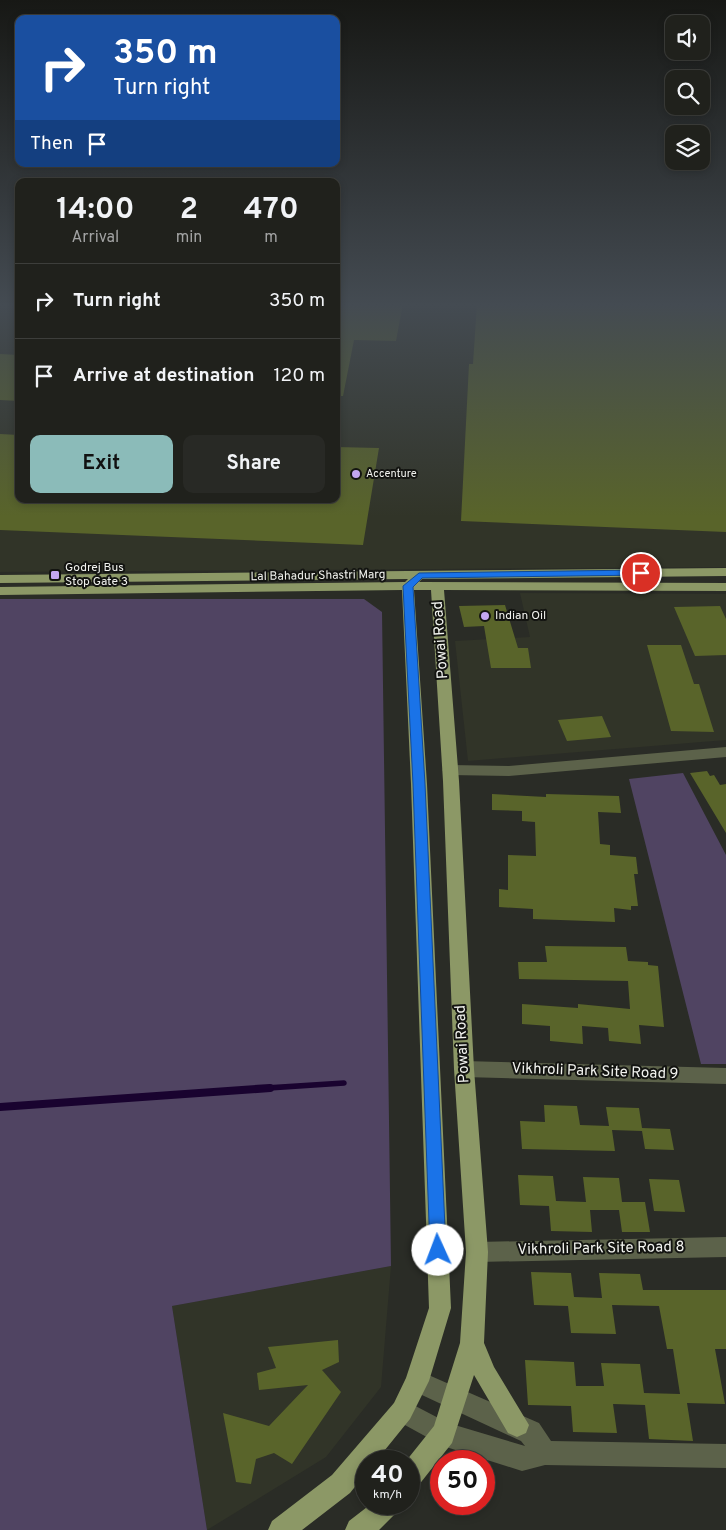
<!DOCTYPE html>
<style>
body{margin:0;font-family:Overpass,sans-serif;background:#282925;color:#f1f3f6;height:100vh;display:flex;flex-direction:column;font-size:19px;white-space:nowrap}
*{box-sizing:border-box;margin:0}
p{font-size:16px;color:#a2a3a3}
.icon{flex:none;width:28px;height:28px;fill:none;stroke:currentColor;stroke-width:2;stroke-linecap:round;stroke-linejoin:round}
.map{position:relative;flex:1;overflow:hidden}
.details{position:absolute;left:15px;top:178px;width:325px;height:325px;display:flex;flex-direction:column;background:#20211c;border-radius:10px;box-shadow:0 2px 8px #0003,0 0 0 1px #3d3e3b}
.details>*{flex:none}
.hud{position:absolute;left:15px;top:15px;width:325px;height:152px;border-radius:10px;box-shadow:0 2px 8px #0003,0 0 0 1px #3d3e3b;background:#1a4fa0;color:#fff;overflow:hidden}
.buttons{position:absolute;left:665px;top:15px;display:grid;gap:10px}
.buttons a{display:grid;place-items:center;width:45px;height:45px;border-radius:10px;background:#20211c;box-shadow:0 2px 8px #0003,0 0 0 1px #3d3e3b;font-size:25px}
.speed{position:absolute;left:355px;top:1450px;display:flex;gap:10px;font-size:25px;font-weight:700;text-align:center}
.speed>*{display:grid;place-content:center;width:65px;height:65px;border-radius:50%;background:#20211c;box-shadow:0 2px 8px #0003,0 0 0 1px #3d3e3b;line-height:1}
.speed small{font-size:12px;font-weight:400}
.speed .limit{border:8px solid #d22;background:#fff;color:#111}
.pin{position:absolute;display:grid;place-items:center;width:42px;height:42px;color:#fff;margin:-21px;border:2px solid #fff;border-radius:50%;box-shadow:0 1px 5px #0007}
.me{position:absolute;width:55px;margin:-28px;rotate:358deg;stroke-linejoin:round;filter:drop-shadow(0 0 4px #0008)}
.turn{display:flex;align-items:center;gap:18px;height:105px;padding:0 15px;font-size:22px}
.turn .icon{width:65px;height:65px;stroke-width:2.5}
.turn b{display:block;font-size:35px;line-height:42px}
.then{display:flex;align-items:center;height:48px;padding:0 15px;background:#0003;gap:10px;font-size:19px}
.eta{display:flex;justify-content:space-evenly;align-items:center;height:85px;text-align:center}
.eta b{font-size:30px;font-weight:700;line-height:35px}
.cta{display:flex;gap:10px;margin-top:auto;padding:10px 15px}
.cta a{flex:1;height:58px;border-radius:10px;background:#8bbbb9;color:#111;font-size:20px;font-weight:700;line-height:58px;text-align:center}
.cta a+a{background:#282925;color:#f1f3f6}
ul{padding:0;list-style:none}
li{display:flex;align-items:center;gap:15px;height:75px;padding:0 15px;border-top:1px solid #3d3e3b}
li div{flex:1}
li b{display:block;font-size:19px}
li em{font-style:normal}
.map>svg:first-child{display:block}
</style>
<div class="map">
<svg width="726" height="1530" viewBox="0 0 726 1530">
<rect width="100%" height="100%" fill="#2a2c26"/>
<path fill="#313428" d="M0 303H19V499H336V303H726V567L0 572Z
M520 593 726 594V740L468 761 455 641 530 637Z
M391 1266 381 1387 326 1457 207 1530 172 1306Z"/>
<path fill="#504462" d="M0 599H364L382 612 391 1266 172 1306 207 1530H0Z
M683 773 726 855V1064H701L629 779Z"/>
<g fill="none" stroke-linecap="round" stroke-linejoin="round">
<path stroke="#19032f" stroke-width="5.5" d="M252 1089 344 1083"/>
<path stroke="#19032f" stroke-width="8" d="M0 1107 270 1088"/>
</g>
<path fill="#59642a" d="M336 303H403L396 341 354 340 343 396H336Z
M477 303H726V532L461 521 469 364H473Z
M0 354 19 355V401L0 400Z
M0 434 19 435V499H336V447L379 448 363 545 0 530Z
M505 605 518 648H528L531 668H491L484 626 464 627 459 606Z
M720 606 726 619V655L695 656 674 607Z
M647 645H681L694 684H699L714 732 671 731Z
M602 716 611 737 567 741 558 720Z
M707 771 710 776 714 775 720 785 726 784V833L690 773Z
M492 794 546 797V794L619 796 621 813 598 812 600 844 610 845V855L636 857 638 874H634L638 906H631V910L614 908 615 922 533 919V909L499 907V889L508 890V855L536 856 535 822 522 821V811L492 810Z
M545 946 626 947 628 961 648 962V965L658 966 664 1027 639 1025 641 1044 609 1041 608 1028 582 1026 583 1044 550 1041V1026L522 1024V1004L578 1008V1004L630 1009 628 981 519 979 518 962H547Z
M544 1105 577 1106 580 1125 609 1126 606 1107 639 1108 642 1128 670 1129 674 1150 645 1149 642 1131 612 1130 615 1151 522 1149 520 1121 545 1122Z
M518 1175 553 1176 556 1201 586 1202 583 1177 619 1178 622 1202H645L650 1232H622L619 1210H590L592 1232 551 1231 549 1206 520 1205Z
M649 1179 679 1180 685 1212 654 1211Z
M531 1272 571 1273 574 1297 602 1298 599 1273 640 1274 643 1290H726V1349H715L725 1404 687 1403 693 1441 649 1439 645 1405 613 1404 617 1433 573 1432 571 1406 528 1405 525 1360 574 1362 576 1386H604L601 1363 640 1364 644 1393 680 1394 673 1349H667L659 1306 612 1305 616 1334 571 1333 568 1306 534 1305Z
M338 1340 339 1362 322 1370 341 1392 292 1464 274 1453 256 1459 251 1484 236 1482 223 1413 269 1426 308 1385 259 1390 257 1373 276 1368 268 1347Z"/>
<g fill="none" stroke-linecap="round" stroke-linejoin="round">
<path fill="#5c624a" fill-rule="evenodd" d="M726 747V757L509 776 450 775 442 770 450 765 509 766Z
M464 1061 726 1068V1084L464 1077 457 1074 454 1069 457 1064Z
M726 1237V1257L477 1262 469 1259 466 1252 469 1245 477 1242Z
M417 1370 539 1423 551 1441 726 1444V1468L545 1465 522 1471 443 1446 394 1419 390 1411 394 1403 402 1399 448 1423 525 1446 521 1441 409 1389 405 1381 409 1373Z"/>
<path fill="#8c9866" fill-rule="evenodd" d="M726 568V576L422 579 419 582 726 583V591L444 590 459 781 474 1069 488 1252 484 1343 494 1367 529 1425 526 1433 517 1437 508 1433 474 1375 452 1443 418 1486 409 1489V1461H406L434 1426 460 1343 466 1252 454 1069 443 781 431 590H414L427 784 451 1308 429 1381 410 1419 376 1461H366V1473L350 1493 302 1530H268L272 1521 332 1475 394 1403 406 1378 429 1308 411 784 402 590 0 595V587L405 582 408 579 0 583V575Z
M371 1504H400L396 1513 379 1530H345L349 1521Z"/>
</g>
<linearGradient id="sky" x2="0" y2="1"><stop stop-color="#171815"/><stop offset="0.59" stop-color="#444b52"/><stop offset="1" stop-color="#444b52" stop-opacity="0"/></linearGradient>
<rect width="726" height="517" fill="url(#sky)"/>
<path fill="#1a73e8" stroke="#114b97" d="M641 570 646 573 645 575 422 578 413 587 425 784 446 1250 444 1255 438 1257 432 1255 430 1250 413 784 403 586 419 573Z"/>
<g fill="#c4a7f1" stroke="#131411" stroke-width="2">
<circle cx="356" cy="474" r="5"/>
<rect x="50" y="570" width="10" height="10" rx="2.5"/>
<circle cx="485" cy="616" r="5"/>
</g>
<g text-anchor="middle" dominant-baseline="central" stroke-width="4" stroke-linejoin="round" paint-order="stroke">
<g font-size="11" fill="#f2f3ef" stroke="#131411" text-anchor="start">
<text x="366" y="474">Accenture</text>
</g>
<g font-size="12" fill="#f2f3ef" stroke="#131411" text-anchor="start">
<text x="65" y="568">Godrej Bus<tspan x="65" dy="14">Stop Gate 3</tspan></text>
<text x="495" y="616">Indian Oil</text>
</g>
<g font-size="12" fill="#f2f3ef" stroke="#131411">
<text transform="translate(318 576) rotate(-1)">Lal Bahadur Shastri Marg</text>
</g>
<g font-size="15" fill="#f2f3ef" stroke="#131411">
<text transform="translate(441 640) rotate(-94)">Powai Road</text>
<text transform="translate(463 1044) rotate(-93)">Powai Road</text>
<text transform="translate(595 1072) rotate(2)">Vikhroli Park Site Road 9</text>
<text transform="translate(601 1249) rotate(-1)">Vikhroli Park Site Road 8</text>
</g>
</g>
</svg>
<div class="buttons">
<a><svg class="icon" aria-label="sound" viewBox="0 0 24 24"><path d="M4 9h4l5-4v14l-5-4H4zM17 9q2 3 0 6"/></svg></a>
<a><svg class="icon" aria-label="search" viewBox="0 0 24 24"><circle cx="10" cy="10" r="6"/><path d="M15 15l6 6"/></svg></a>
<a><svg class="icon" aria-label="layers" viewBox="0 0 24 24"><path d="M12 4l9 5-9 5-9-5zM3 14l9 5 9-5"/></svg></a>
</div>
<div class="speed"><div>40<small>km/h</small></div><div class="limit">50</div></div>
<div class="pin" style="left:641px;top:573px;background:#d93025"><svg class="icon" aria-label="arrive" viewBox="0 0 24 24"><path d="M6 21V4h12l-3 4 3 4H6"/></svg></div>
<svg class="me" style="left:438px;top:1250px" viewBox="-20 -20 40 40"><circle r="19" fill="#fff"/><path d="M0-13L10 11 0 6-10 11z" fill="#1a73e8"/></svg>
<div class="hud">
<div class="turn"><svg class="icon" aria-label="right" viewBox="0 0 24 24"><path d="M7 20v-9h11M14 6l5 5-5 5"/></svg><div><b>350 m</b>Turn right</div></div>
<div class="then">Then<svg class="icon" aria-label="arrive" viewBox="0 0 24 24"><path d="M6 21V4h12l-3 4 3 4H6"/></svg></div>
</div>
<section class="details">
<div class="eta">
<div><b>14:00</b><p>Arrival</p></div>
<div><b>2</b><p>min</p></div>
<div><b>470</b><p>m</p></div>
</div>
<ul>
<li><svg class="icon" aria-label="right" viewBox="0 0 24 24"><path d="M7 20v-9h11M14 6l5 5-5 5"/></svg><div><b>Turn right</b></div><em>350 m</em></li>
<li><svg class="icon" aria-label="arrive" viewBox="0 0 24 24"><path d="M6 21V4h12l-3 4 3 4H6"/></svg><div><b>Arrive at destination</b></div><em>120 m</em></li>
</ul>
<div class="cta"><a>Exit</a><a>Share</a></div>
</section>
</div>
